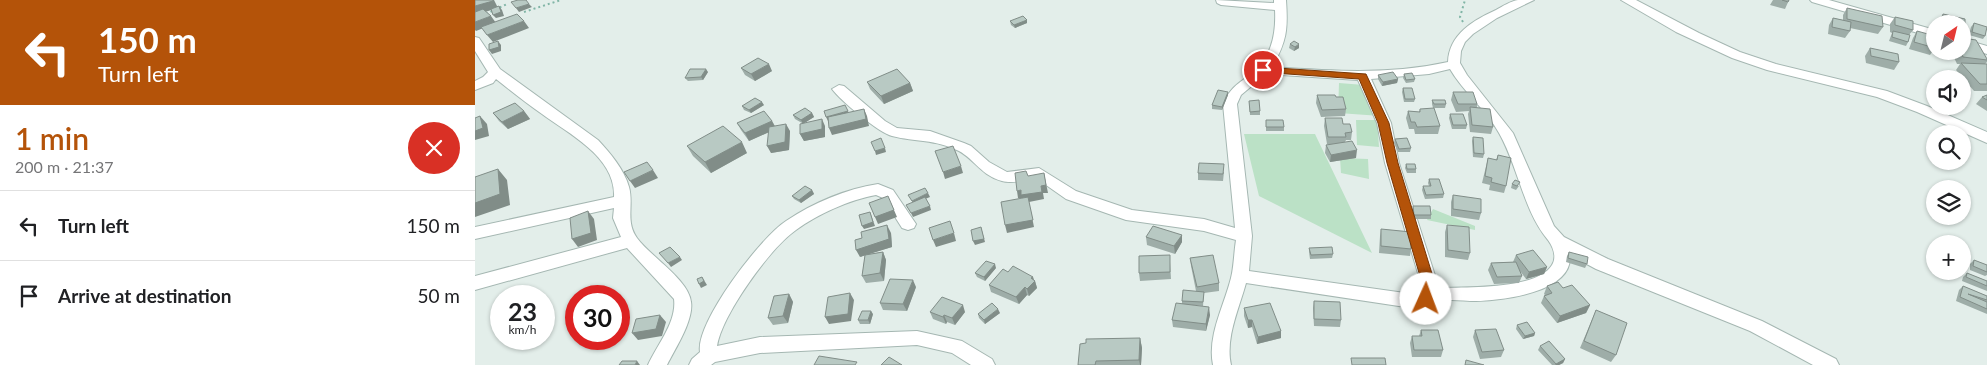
<!DOCTYPE html>
<meta charset="utf-8">
<style>
body{margin:0;font-family:Lato,sans-serif;background:#f6f6f6;color:#202124;height:100vh;display:flex;flex-direction:column;font-size:19px;white-space:nowrap}
*{box-sizing:border-box;margin:0}
p{font-size:16px;color:#757577}
.icon{flex:none;width:28px;height:28px;fill:none;stroke:currentColor;stroke-width:2;stroke-linecap:round;stroke-linejoin:round}
.map{position:relative;flex:1;overflow:hidden}
.drawer{display:flex;flex-direction:column;background:#fff;width:475px}
.drawer>*{flex:none}
.top-card{background:#b45309;color:#fff;overflow:hidden}
.needle{width:32px;rotate:35deg}
.fabs{position:absolute;left:1451px;top:15px;display:grid;gap:10px}
.fabs a{display:grid;place-items:center;width:45px;height:45px;border-radius:50%;background:#fff;box-shadow:0 1px 4px #0004;font-size:25px}
.speed{position:absolute;left:15px;top:285px;display:flex;gap:10px;font-size:25px;font-weight:700;text-align:center}
.speed>*{display:grid;place-content:center;width:65px;height:65px;border-radius:50%;background:#fff;box-shadow:0 1px 4px #0004;line-height:1}
.speed small{font-size:12px;font-weight:400}
.speed .limit{border:8px solid #d22;background:#fff;color:#111}
.pin{position:absolute;display:grid;place-items:center;width:42px;height:42px;color:#fff;margin:-21px;border:2px solid #fff;border-radius:50%;box-shadow:0 1px 5px #0007}
.me{position:absolute;width:55px;margin:-28px;rotate:2deg;stroke-linejoin:round;filter:drop-shadow(0 0 4px #0008)}
.turn{display:flex;align-items:center;gap:18px;height:105px;padding:0 15px;font-size:22px}
.turn .icon{width:65px;height:65px;stroke-width:2.5}
.turn b{display:block;font-size:35px;line-height:42px}
.round{display:grid;place-items:center;flex:none;width:52px;height:52px;border-radius:26px;background:#f6f6f6}
.summary{display:flex;align-items:center;justify-content:space-between;height:85px;padding:0 15px}
h1{font-size:30px;font-weight:600;line-height:38px;color:#b45309}
ul{padding:0;list-style:none}
li{display:flex;align-items:center;gap:15px;height:70px;padding:0 15px;border-top:1px solid #e0e0e0}
li div{flex:1}
li b{display:block;font-size:19px}
li em{font-style:normal}
main{display:flex;flex:1;min-height:0}
.map>svg:first-child{display:block}
</style>
<main>
<section class="drawer">
<div class="top-card">
<div class="turn"><svg class="icon" aria-label="left" viewBox="0 0 24 24"><path d="M17 20v-9H6M10 6l-5 5 5 5"/></svg><div><b>150 m</b>Turn left</div></div>
</div>
<div class="summary"><div><h1>1 min</h1><p>200 m · 21:37</p></div><a class="round" style="background:#d93025;color:#fff"><svg class="icon" aria-label="close" viewBox="0 0 24 24"><path d="M6 6l12 12M18 6L6 18"/></svg></a></div>
<ul>
<li><svg class="icon" aria-label="left" viewBox="0 0 24 24"><path d="M17 20v-9H6M10 6l-5 5 5 5"/></svg><div><b>Turn left</b></div><em>150 m</em></li>
<li><svg class="icon" aria-label="arrive" viewBox="0 0 24 24"><path d="M6 21V4h12l-3 4 3 4H6"/></svg><div><b>Arrive at destination</b></div><em>50 m</em></li>
</ul>
</section>
<div class="map">
<svg width="1512" height="365" viewBox="0 0 1512 365">
<rect width="100%" height="100%" fill="#e3eeea"/>
<path fill="#bbe1c6" d="M864 83 889 85 906 116 863 113Z
M881 120H902L904 147 882 145Z
M769 134H840L897 253 784 196Z
M865 158 893 159 894 179 866 173Z
M958 209 1000 226V230L952 220Z"/>
<g fill="none" stroke-linecap="round" stroke-linejoin="round">
<g stroke="#a5b7b2" stroke-width="2">
<path id="minor" d="M741 0 799 3V0H811C813 29 812 41 797 67 855 71 915 75 973 62 974 34 999 20 1021 10 1028 6 1036 1 1043 0 1048 0 1054 0 1059 0L1022 18 998 34 990 42 986 51 985 63 992 75 1038 133 1079 226 1089 237 1133 259 1287 321 1361 359 1364 365H1338L1275 331 1121 269 1095 255C1098 293 1027 300 1001 301 988 301 971 298 959 302 951 304 945 307 937 308L771 283C764 309 750 338 756 365H738C732 336 749 306 756 278 759 266 759 252 761 240L729 231 651 220 591 199 561 178C551 180 537 184 527 181 507 176 499 159 484 151 460 139 440 142 417 136 404 133 365 100 357 89L364 85 369 86 410 121 422 128 455 131 489 143 496 146 514 162 532 172 564 168 601 191 657 210 729 219 760 228 748 104C758 82 768 83 782 68 798 53 801 30 800 10L746 5 742 3ZM975 69C988 92 1011 109 1024 133 1043 166 1048 210 1073 240 1078 247 1082 257 1077 265 1062 290 990 287 964 288L924 163 916 123 896 79 954 74ZM791 74 883 80 902 123 910 163 948 290 945 293 937 294 774 271 777 236 762 104 766 95Z
M1335 0H1354L1460 30V38L1337 2Z
M0 37 4 38 25 69 123 140C135 153 149 169 154 187 159 205 150 221 162 238 175 256 214 280 216 302 219 320 200 349 192 365H173C182 345 202 322 199 299L152 248 0 290V276L146 237 138 218 139 208 0 239V227L139 197C141 157 94 134 67 114 51 103 36 91 21 79L18 83 0 90V81L8 77 13 72 0 51Z
M1488 39 1512 46V54L1488 47Z
M403 184 418 190 441 224 439 228 433 230 427 228 408 198 401 195C374 200 343 214 321 230 295 248 247 315 242 346L285 337 442 331 487 341 517 359 520 365H496L477 353 442 345 285 353 240 362 236 365H214L217 359 225 352C220 323 286 237 311 221 338 203 371 189 403 184Z"/>
</g>
<g stroke="#a5b7b2" stroke-width="2">
<path id="tertiary" d="M1146 0H1161L1224 33 1265 52 1301 64 1412 91 1452 106 1512 132V143L1442 112 1402 97 1292 70 1257 58 1201 32Z"/>
</g>
<path stroke="#81b5a6" stroke-width="2" stroke-dasharray="2 3" stroke-linecap="butt" d="M49 12 86 0
M11 14 32 4
M988 22 985 17 990 0"/>
<use href="#minor" fill="#fff" fill-rule="evenodd"/>
<use href="#tertiary" fill="#fff" fill-rule="evenodd"/>
</g>
<path fill="#9eada8" d="M1298 0H1314L1310 9 1295 5Z
M1372 8 1408 27 1403 34 1375 28V31L1370 38 1353 34 1354 25 1358 18 1368 20V15Z
M1468 14 1490 19V30L1488 33V24H1462L1463 21Z
M1420 17 1438 30 1434 35 1433 42 1431 46 1414 41 1417 33 1415 32V24Z
M552 20V23L540 28 536 25 535 21Z
M1499 23 1510 36 1508 39 1494 35 1496 27Z
M1442 31 1460 48 1455 55 1434 49 1438 38Z
M815 44 824 48 819 51 814 48Z
M1395 48 1424 62 1419 70 1391 63 1390 56Z
M1476 51H1488L1512 59V62L1510 64H1512V91H1499L1481 70 1485 64H1482Z
M266 68 297 71 280 81 270 75Z
M233 72 228 80 213 81 210 78Z
M929 74 940 79 939 82 931 83 928 78Z
M903 75 923 79 922 83 907 86 903 79Z
M392 82 435 83 438 91 409 104 395 89Z
M928 88 940 99 939 102H929L927 92Z
M978 92 1002 104V108L1018 127 1016 134 995 132 993 114 994 111 981 112 976 100Z
M753 95 747 110 737 109V105Z
M842 95 861 97 871 109 870 116 846 117 841 103Z
M1512 95V111L1501 104 1507 97Z
M957 100 971 104 970 108H958L957 104Z
M774 101 785 111V115H775Z
M289 105 276 113 269 110 267 106Z
M945 109 965 126 963 134H940L939 129H934L931 118 933 111 944 112Z
M49 111 55 119 33 129 24 121 18 113Z
M337 113 339 117 329 123 350 126V137L329 141 325 134 327 123 320 119 318 115Z
M975 114 992 125 991 129H977L974 118Z
M850 118 868 124 877 132 876 140H871L870 142 881 158 855 162 850 153 851 145 856 144H852L849 126Z
M791 120 809 127V131H791Z
M297 121 300 126 315 131 314 150 296 153 294 132 274 141 266 130 262 123Z
M998 137 1009 154 1008 158 998 157 997 141Z
M920 139 936 148 935 152H923L919 143Z
M212 146 272 153 236 173 218 156Z
M1023 155 1031 186 1029 193 1014 190 1015 185 1007 183 1013 158 1021 160Z
M931 164 941 169V173H932L930 168Z
M749 172 748 181 723 180V173Z
M954 179 969 194 968 198 950 199 947 190 948 186H954L953 183Z
M1037 184 1044 186 1041 190 1036 188Z
M337 190 339 194 326 203 319 199 317 196Z
M978 195 1006 213 1004 220 976 216V202Z
M938 206 956 215V219H939L937 210Z
M972 225 995 253 993 260 970 257V232Z
M906 229 936 249 935 256 904 253 905 236Z
M416 233 417 247 393 254 408 252 411 260 409 281 391 283 387 276 390 255 385 257Z
M707 235V242L700 254 672 245 671 237Z
M834 248 858 254 857 258 835 259 834 252Z
M1094 252 1112 264 1110 268 1091 262 1092 256Z
M1041 255 1072 267 1069 274 1051 279 1045 271 1047 276 1044 283 1019 284 1013 270 1016 263 1038 262Z
M715 258 744 283V291L729 293 728 306 718 305 735 315 731 331 698 327 697 320 707 304V301L721 291 716 266Z
M1499 260 1512 265V275L1510 276 1495 270V264Z
M695 262 696 279 665 281 664 273Z
M521 268 510 281 502 277 500 273Z
M533 272 558 277 559 280 560 281 562 288 554 296 552 295 544 304 516 292 514 285Z
M1492 273 1512 281V291L1487 281 1488 277Z
M1072 286 1088 288 1115 305 1111 313 1082 323 1066 303 1069 296 1070 295 1069 294Z
M1488 286 1512 296V314L1481 301 1484 290Z
M441 287 432 311 408 310 405 303Z
M314 294 318 302 313 323 298 325 293 318Z
M839 301 866 320 865 327 839 326 838 308Z
M769 308 806 331V338L782 344 777 327 773 328 769 316Z
M1121 310 1141 355 1136 362 1105 348Z
M455 312H490L480 325 472 322 471 324 458 319Z
M525 313 510 324 504 318 503 314Z
M398 314 395 324H385L383 320Z
M1042 325 1060 333 1059 336 1048 339 1041 329Z
M946 330 968 350 966 357H937L935 343 937 336H944Z
M1000 330 1029 350 1026 357 1005 359 998 337Z
M665 338 667 348 666 365H603Z
M1065 346 1090 359 1088 363 1084 365H1077L1063 350Z"/>
<path fill="#818d88" d="M18 0H19L23 8 0 15V6Z
M54 4 57 7 44 12 41 8Z
M24 6 27 10 29 16 21 18 18 15Z
M16 16 21 23 1 31 0 30V22Z
M552 20V23L540 28 539 25Z
M49 21 54 28 18 42 12 35Z
M23 41 26 45V51L17 54 14 50Z
M824 44V48L819 51 820 47Z
M294 64 297 71 280 81 276 74Z
M231 69 233 72 228 80 226 77Z
M923 79 922 83 907 86 908 82Z
M435 83 438 91 409 104 406 96Z
M753 92V95L747 110V107Z
M287 102 289 105 276 113 274 110Z
M389 109 392 116 394 126 357 135 354 128Z
M49 111 55 119 33 129 27 122Z
M373 111 374 114 353 121 351 117Z
M337 113 339 117 328 124 326 120Z
M5 116 12 124 14 136 0 140V131Z
M347 119 350 126V137L329 141 325 134Z
M297 121 301 129 274 141 270 133Z
M311 124 315 131 314 150 296 153 292 146Z
M267 142 272 153 236 173 230 162Z
M410 148 411 152 401 155 400 151Z
M882 150 881 158 855 162 856 155Z
M486 166 488 173 470 179 468 172Z
M23 169 32 180 35 205 0 217V203Z
M178 170 183 178 160 188 155 181Z
M569 173 573 193H568L569 199 554 202 559 227 532 233 530 225 548 203 547 198H543L542 191 566 186Z
M337 190 339 194 326 203 324 200Z
M453 193 455 197 438 204 437 201Z
M416 203 422 217 403 224 400 217Z
M455 206 456 210 438 217 436 213Z
M113 211 119 219 122 240 103 247 97 239Z
M395 212 400 226 389 229 387 226Z
M412 225 416 233 417 247 385 257 381 250Z
M506 227 510 242 500 245 498 241Z
M479 233 481 241 461 247 458 240Z
M707 235V242L700 254 699 246Z
M408 252 411 260 409 281 405 273Z
M205 257 207 260 196 267 193 263Z
M520 264 521 268 510 281 509 277Z
M1072 267 1069 274 1051 279 1054 272Z
M227 277 232 285 226 288 224 284Z
M558 277 559 281H560L562 288 554 296 552 289 556 278Z
M438 280 441 287 432 311 428 304Z
M550 287 552 295 544 304 541 297Z
M375 293 379 300 376 321 354 324 350 317Z
M314 294 318 302 313 323 308 316Z
M488 305 490 312 480 325 477 318Z
M1115 305 1111 313 1082 323 1085 316Z
M734 307 735 315 731 331V324Z
M523 309 525 313 510 324 509 320Z
M396 311 398 314 395 324 393 320Z
M185 315 191 322 187 336 163 340 157 333Z
M469 315 472 322 471 324 468 317Z
M773 320H777V327L773 328Z
M806 331V338L782 344 783 337Z
M1060 333 1059 336 1048 339 1050 336Z
M665 338 667 348 666 365H665L664 360Z
M1090 359 1088 363 1084 365H1080L1081 364Z
M162 361 165 365H160Z"/>
<path fill="#b8c9c3" stroke="#818d88" d="M0 0H18V1L0 6Z
M43 0H51L54 4 41 8 36 2Z
M1307 0H1314L1313 2Z
M24 6 26 12 18 15 16 9Z
M1372 8 1407 16 1408 27 1372 19Z
M8 9 16 16 0 22V12Z
M42 14 49 21 12 35 6 27Z
M1468 14 1490 19V30L1488 29V24H1467Z
M548 16 552 20 539 25 535 21Z
M1420 17 1438 21V30L1420 25Z
M1358 18 1376 22 1375 31 1357 27Z
M1499 23 1512 27 1510 36 1497 32Z
M1418 31 1435 35 1433 42 1417 37Z
M1442 31 1460 36V48L1439 42Z
M1488 38 1501 40 1512 59V60L1488 57 1485 51H1488Z
M23 41 24 47 14 50V44Z
M819 41 824 44 820 47 815 44Z
M1395 48 1423 54 1424 62 1396 56Z
M283 58 294 64 276 74 266 68Z
M1486 63 1512 64V84H1505Z
M215 69H231L226 77 210 78Z
M422 69 435 83 406 96 392 82Z
M918 72 923 79 908 82 903 75Z
M937 73 940 79 931 80 929 74Z
M928 88H937L940 99H930Z
M743 90 753 92 747 107 737 105Z
M978 92H998L1002 104H983Z
M842 95H860L861 97H868L871 109 847 110Z
M1512 95V100L1507 97Z
M280 98 287 102 274 110 267 106Z
M784 100 785 111 775 112 774 101Z
M957 100H970L971 104H959Z
M40 103 49 111 27 122 18 113Z
M370 105 373 111 351 117 349 111Z
M995 107 1015 109 1018 127 997 125Z
M330 108 337 113 326 120 318 115Z
M959 108 965 126 942 127 940 122H936L933 111 945 112V109Z
M389 109 391 119 354 128 353 117Z
M289 111 297 121 270 133 262 123Z
M975 114H988L992 125H978Z
M5 116 8 128 0 131V118Z
M850 118H867L868 124H875L877 132 870 133 871 137H853Z
M347 119V129L325 134V124Z
M791 120H808L809 127H791Z
M311 124 310 142 292 146 294 127Z
M248 126 267 142 230 162 212 146Z
M998 137 1008 138 1009 154 999 153Z
M406 138 410 148 400 151 396 142Z
M932 138 936 148 924 149 920 139Z
M877 141 882 150 856 155 851 145Z
M478 146 486 166 468 172 460 151Z
M1023 155 1036 158 1031 186 1016 182 1017 178 1010 176 1013 158 1022 160Z
M172 162 178 170 155 181 149 172Z
M724 163 749 164 748 174 723 173Z
M931 164H940L941 169H932Z
M23 169 25 194 0 203V177Z
M551 171 553 176 569 173 571 185 566 186 567 192 546 195V190L542 191 540 173Z
M954 179H964L969 194 951 195 948 186H956Z
M1040 180 1045 182 1042 186 1037 184Z
M330 186 337 190 324 200 317 196Z
M450 188 453 193 437 201 433 195Z
M978 195 1006 199V213L978 209Z
M413 196 419 210 400 217 394 203Z
M450 197 455 206 436 213 431 205Z
M553 197 558 220 530 225 526 202Z
M938 206H955L956 215H939Z
M113 211 116 233 97 239 95 218Z
M395 212 398 222 387 226 384 215Z
M475 221 479 233 458 240 454 228Z
M412 225 414 239 381 250 380 240 387 238 386 232Z
M972 225 994 227 995 253 973 250Z
M678 226 707 235 699 246 671 237Z
M506 227 509 239 498 241 496 230Z
M906 229 936 232V249L906 246Z
M195 247 205 257 193 263 184 253Z
M857 247 858 254 836 255 834 248Z
M1058 250 1072 267 1054 272 1041 255Z
M408 252 405 273 387 276 390 255Z
M1094 252 1113 257 1112 264 1093 258Z
M695 255V272L664 273V256Z
M738 255 744 283 722 287 715 258Z
M1499 260 1512 265V272L1498 266Z
M511 261 520 264 509 277 500 273Z
M1041 262 1047 276 1022 277 1016 263Z
M538 266 558 277 556 278 560 281 552 289 550 287 541 297 514 285 528 269 533 272Z
M1492 273 1512 281V286L1491 277Z
M227 277 229 281 224 284 222 279Z
M415 279 438 280 428 304 405 303Z
M1083 282 1088 288 1097 285 1115 305 1085 316 1069 296 1077 293 1072 286Z
M1488 286 1512 296V300L1493 294 1512 302V309L1485 297Z
M708 290 729 292 728 302 707 301Z
M375 293 373 314 350 317 353 297Z
M314 294 308 316 293 318 299 296Z
M467 297 488 305 477 318 469 315 468 317 455 312Z
M839 301 865 302 866 320 839 319Z
M517 303 523 309 509 320 503 314Z
M701 303 734 307 731 324 697 320Z
M795 303 806 331 783 337 777 320H773L769 308Z
M1121 310 1152 323 1141 355 1109 341Z
M387 311H396L393 320H383Z
M185 315 181 329 157 333 161 319Z
M1052 322 1060 333 1050 336 1042 325Z
M1021 329 1029 350 1007 352 1000 330Z
M946 330H963L968 350H939L937 336H947Z
M665 338 664 360 621 361 620 365H603L605 344 611 343V339Z
M1074 341 1090 359 1081 364 1065 346Z
M344 356 382 362 380 365H339Z
M414 357 427 365H406Z
M876 358H910L911 365H877Z
M991 360 1009 365H990Z
M147 361H162L160 365H144Z"/>
<path fill="#b45309" stroke="#753606" d="M788 67 891 74 914 123 923 163 962 290C960 299 956 306 946 303L944 299 949 290 912 163 903 123 884 79 784 72 783 70Z"/>
</svg>
<div class="fabs">
<a><svg class="needle" viewBox="-14 -14 28 28"><path d="M0-13l5 13h-10z" fill="#e53935"/><path d="M0 13l5-13h-10z" fill="#757577"/></svg></a>
<a><svg class="icon" aria-label="sound" viewBox="0 0 24 24"><path d="M4 9h4l5-4v14l-5-4H4zM17 9q2 3 0 6"/></svg></a>
<a><svg class="icon" aria-label="search" viewBox="0 0 24 24"><circle cx="10" cy="10" r="6"/><path d="M15 15l6 6"/></svg></a>
<a><svg class="icon" aria-label="layers" viewBox="0 0 24 24"><path d="M12 4l9 5-9 5-9-5zM3 14l9 5 9-5"/></svg></a>
<a>+</a>
</div>
<div class="speed"><div>23<small>km/h</small></div><div class="limit">30</div></div>
<div class="pin" style="left:788px;top:70px;background:#d93025"><svg class="icon" aria-label="arrive" viewBox="0 0 24 24"><path d="M6 21V4h12l-3 4 3 4H6"/></svg></div>
<svg class="me" style="left:951px;top:299px" viewBox="-20 -20 40 40"><circle r="19" fill="#fff"/><path d="M0-13L10 11 0 6-10 11z" fill="#b45309"/></svg>
</div>
</main>
